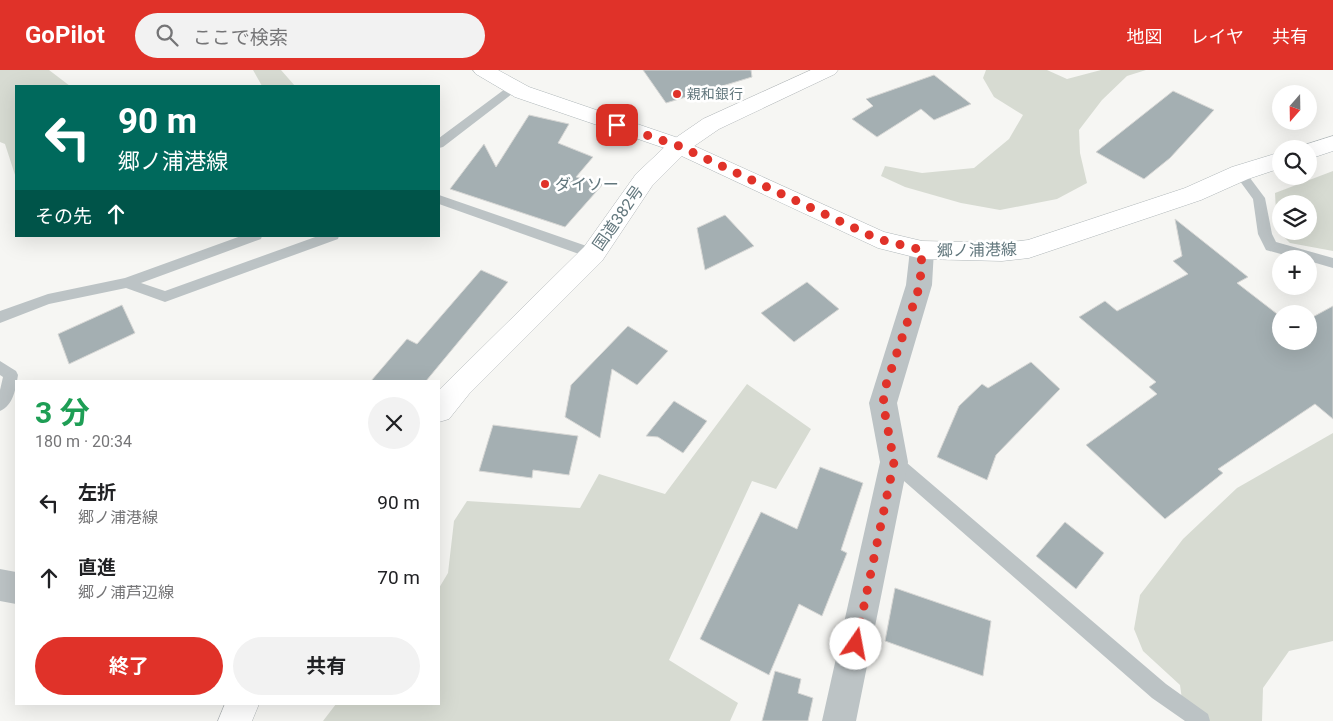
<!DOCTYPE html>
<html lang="ja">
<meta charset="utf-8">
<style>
body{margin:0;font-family:Roboto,"Noto Sans JP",sans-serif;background:#f2f2f2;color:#202124;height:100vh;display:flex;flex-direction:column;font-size:19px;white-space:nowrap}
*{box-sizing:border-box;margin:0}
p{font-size:16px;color:#757577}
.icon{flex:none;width:28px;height:28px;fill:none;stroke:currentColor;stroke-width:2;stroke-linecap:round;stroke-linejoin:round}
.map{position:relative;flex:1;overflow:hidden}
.details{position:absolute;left:15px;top:310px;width:425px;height:325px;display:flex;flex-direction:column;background:#fff;border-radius:0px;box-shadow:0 5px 20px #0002}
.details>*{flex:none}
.guide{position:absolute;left:15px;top:15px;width:425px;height:152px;border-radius:0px;box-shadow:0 5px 20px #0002;background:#00695c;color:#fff;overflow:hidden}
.needle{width:32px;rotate:200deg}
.controls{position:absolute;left:1272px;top:15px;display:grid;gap:10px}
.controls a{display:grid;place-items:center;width:45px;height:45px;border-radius:50%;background:#fff;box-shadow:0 5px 20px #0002;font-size:25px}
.pin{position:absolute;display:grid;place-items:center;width:42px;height:42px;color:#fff;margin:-21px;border-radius:10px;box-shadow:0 2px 8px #0006}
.me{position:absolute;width:55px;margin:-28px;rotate:12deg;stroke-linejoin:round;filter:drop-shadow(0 0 4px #0008)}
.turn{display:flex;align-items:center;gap:18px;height:105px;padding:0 20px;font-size:22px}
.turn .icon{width:65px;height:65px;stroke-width:2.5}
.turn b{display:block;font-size:35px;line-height:42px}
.then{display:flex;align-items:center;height:48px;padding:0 20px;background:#0003;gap:10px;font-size:19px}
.round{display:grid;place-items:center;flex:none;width:52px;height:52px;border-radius:26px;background:#f2f2f2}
.summary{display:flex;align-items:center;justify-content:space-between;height:85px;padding:0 20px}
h1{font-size:30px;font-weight:700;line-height:38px;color:#1e9e55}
.action{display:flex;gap:10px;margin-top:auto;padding:10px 20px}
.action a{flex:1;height:58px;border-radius:30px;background:#e03229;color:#fff;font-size:20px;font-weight:700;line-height:58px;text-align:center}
.action a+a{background:#f2f2f2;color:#202124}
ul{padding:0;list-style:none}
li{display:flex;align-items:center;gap:15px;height:75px;padding:0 20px}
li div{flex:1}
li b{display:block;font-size:19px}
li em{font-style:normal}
header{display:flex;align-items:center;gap:30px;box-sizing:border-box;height:70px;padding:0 25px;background:#e03229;color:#fff}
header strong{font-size:24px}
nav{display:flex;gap:28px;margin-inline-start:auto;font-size:18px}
.search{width:350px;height:45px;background:#f2f2f2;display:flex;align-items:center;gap:12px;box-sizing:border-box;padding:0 18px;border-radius:28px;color:#757577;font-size:19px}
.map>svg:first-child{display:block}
</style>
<header>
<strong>GoPilot</strong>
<div class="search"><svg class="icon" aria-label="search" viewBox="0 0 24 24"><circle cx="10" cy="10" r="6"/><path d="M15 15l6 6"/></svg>ここで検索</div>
<nav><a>地図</a><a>レイヤ</a><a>共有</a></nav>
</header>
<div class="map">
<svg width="1333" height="651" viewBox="0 0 1333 651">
<rect width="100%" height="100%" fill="#f6f6f3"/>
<path fill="#d7dbd2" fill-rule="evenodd" d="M0 0H49L70 16H16V108L5 74 0 72Z
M253 0H281L295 16H262Z
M986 0H1047L1067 9 1101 0H1146L1127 6 1102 30 1079 60 1080 83 1087 113 1057 129 1000 140 961 133 905 117 881 106 885 96 922 103 974 98 1009 69 1023 45 994 27 983 8Z
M1333 101V181L1290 173 1277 160 1275 123ZM1281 134H1309V161H1281Z
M747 314 811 359 776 419 752 411 669 590 738 633 730 651H323L336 634H439V518L448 503 454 451 467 431 580 438 599 404 665 424Z
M1333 363V571L1289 581 1263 618 1262 651H1185L1180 615 1143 581 1134 559 1140 525 1183 469 1237 418Z"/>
<path fill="#a4afb2" stroke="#d7d7d5" d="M643 0H751L752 7 666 33Z
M934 5 971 34 934 50 921 39 877 67 852 49 873 36 866 29Z
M1173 21 1214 40 1170 88 1144 109 1096 82Z
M529 45 569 54 558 73 593 87 576 107 603 114 565 157 450 119 484 74 496 97Z
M725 145 754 176 705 200 697 158Z
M1175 149 1248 207 1237 213 1281 247V271H1309V249L1333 236V349L1315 334 1218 399 1223 403 1165 449 1086 375 1157 324 1149 317 1156 312 1079 247 1105 231 1117 241 1188 204 1173 191 1182 186Z
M481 200 508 212 426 311H371L407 269 417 274Z
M807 212 839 239 794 272 761 243Z
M122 235 135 263 69 294 58 264Z
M628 256 668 281 637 315 612 299 600 368 565 347 571 315Z
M1031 292 1060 319 996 385 987 410 937 387 959 336 982 314 988 318Z
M674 331 707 351 683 383 658 367 646 366Z
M493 355 578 366 569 405 533 400 532 408 479 401Z
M820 397 863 413 841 480 847 483 822 546 799 534 769 605 700 569 761 442 797 459Z
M1065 452 1104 483 1076 519 1036 486Z
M895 518 991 551 983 606 885 571Z
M775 601 801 609 798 623 813 628 808 651H762Z"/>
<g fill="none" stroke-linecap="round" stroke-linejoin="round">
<g stroke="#afb7b9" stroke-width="1">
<path id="secondary" d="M473 0H498L529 17 687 71 690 76 687 81 679 83 515 27 476 4Z"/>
</g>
<g stroke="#b0b7b9" stroke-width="1">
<path id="primary" d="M1333 66V81L1309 89V79H1299L1301 76Z
M679 69 884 162 922 171 1002 173 1028 170 1185 118 1232 97 1281 82V98L1248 109 1201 130 1029 188 1002 191 922 189 878 178 671 81 668 76 671 71Z"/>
</g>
<g stroke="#b2b7b9" stroke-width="1">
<path id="highway" d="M811 0H838L835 4 719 59 687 81 652 116 602 191 469 324 449 349 439 352V320L584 177 636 104 671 71 703 49Z
M225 634H259L252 651H218Z"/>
</g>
<path fill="#bcc3c5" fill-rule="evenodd" d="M513 13 517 14V20L443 77 439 78V68Z
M1240 99 1244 100 1265 128 1272 164 1276 172 1333 188V198L1309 191V189H1299L1266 180 1258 164 1253 129 1234 103Z
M439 125 598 180 600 184 593 189 439 134Z
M241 166H262L261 169 141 213 165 221 318 166H339L338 169 165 232 126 218 49 234 0 253V241L48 224 125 208Z
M0 291 16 301 18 305C16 317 14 335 0 341V320L3 307 0 305Z
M894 385 900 387 1166 614 1208 644 1210 651H1185L1152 628 888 397 886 392 888 387Z"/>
<path fill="#bcc3c5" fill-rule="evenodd" d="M922 171 931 174 934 180 932 215 897 333 908 392 856 651H822L880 392 869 333 906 215 910 180 913 174Z
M0 499 16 502V534L0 531Z"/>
<use href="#secondary" fill="#fff" fill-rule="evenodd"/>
<use href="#primary" fill="#fff" fill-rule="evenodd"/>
<use href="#highway" fill="#fff" fill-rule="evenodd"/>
</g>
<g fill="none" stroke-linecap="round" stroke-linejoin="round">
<path stroke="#e03229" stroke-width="9" stroke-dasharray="0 16.2" d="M617 55 679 76 878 169 922 180 920 215 886 315 883 333 894 392 856 574"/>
</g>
<g fill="#e03229" stroke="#fff" stroke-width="2">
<circle cx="677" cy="24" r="5"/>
<circle cx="545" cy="114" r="5"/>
</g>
<g text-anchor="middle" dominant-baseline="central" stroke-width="5" stroke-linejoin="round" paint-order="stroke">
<g font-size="14" fill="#62777d" stroke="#fff" text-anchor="start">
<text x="687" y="24">親和銀行</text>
</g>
<g font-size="16" fill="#62777d" stroke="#fff" text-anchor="start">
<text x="555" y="114">ダイソー</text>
</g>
<g font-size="16" fill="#62777d" stroke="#fff">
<text transform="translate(618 148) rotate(-55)">国道382号</text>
<text transform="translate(977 180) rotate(-1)">郷ノ浦港線</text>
</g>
</g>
</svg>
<div class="controls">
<a><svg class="needle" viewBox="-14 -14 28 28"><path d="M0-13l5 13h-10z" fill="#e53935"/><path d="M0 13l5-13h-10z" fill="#757577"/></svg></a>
<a><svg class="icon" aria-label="search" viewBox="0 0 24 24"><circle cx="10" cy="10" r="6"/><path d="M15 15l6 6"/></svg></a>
<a><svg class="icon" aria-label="layers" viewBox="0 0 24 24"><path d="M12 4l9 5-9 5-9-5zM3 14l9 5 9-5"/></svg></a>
<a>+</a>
<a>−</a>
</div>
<div class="pin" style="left:617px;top:55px;background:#d93025"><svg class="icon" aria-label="arrive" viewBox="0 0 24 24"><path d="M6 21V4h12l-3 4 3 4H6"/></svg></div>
<svg class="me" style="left:856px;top:574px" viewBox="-20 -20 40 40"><circle r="19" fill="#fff"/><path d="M0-13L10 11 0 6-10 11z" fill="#e03229"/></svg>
<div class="guide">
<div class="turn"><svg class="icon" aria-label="left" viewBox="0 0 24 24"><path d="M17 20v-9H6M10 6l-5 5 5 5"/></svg><div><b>90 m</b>郷ノ浦港線</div></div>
<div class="then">その先<svg class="icon" aria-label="ahead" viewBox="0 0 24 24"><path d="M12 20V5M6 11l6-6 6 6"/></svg></div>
</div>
<section class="details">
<div class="summary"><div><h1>3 分</h1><p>180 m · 20:34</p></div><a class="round"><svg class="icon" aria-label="close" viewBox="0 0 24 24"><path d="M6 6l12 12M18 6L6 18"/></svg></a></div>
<ul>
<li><svg class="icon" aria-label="left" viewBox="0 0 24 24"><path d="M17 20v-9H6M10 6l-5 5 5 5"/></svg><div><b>左折</b><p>郷ノ浦港線</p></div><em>90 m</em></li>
<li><svg class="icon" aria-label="ahead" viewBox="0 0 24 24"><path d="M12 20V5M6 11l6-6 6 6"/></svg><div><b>直進</b><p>郷ノ浦芦辺線</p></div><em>70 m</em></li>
</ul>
<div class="action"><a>終了</a><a>共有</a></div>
</section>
</div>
